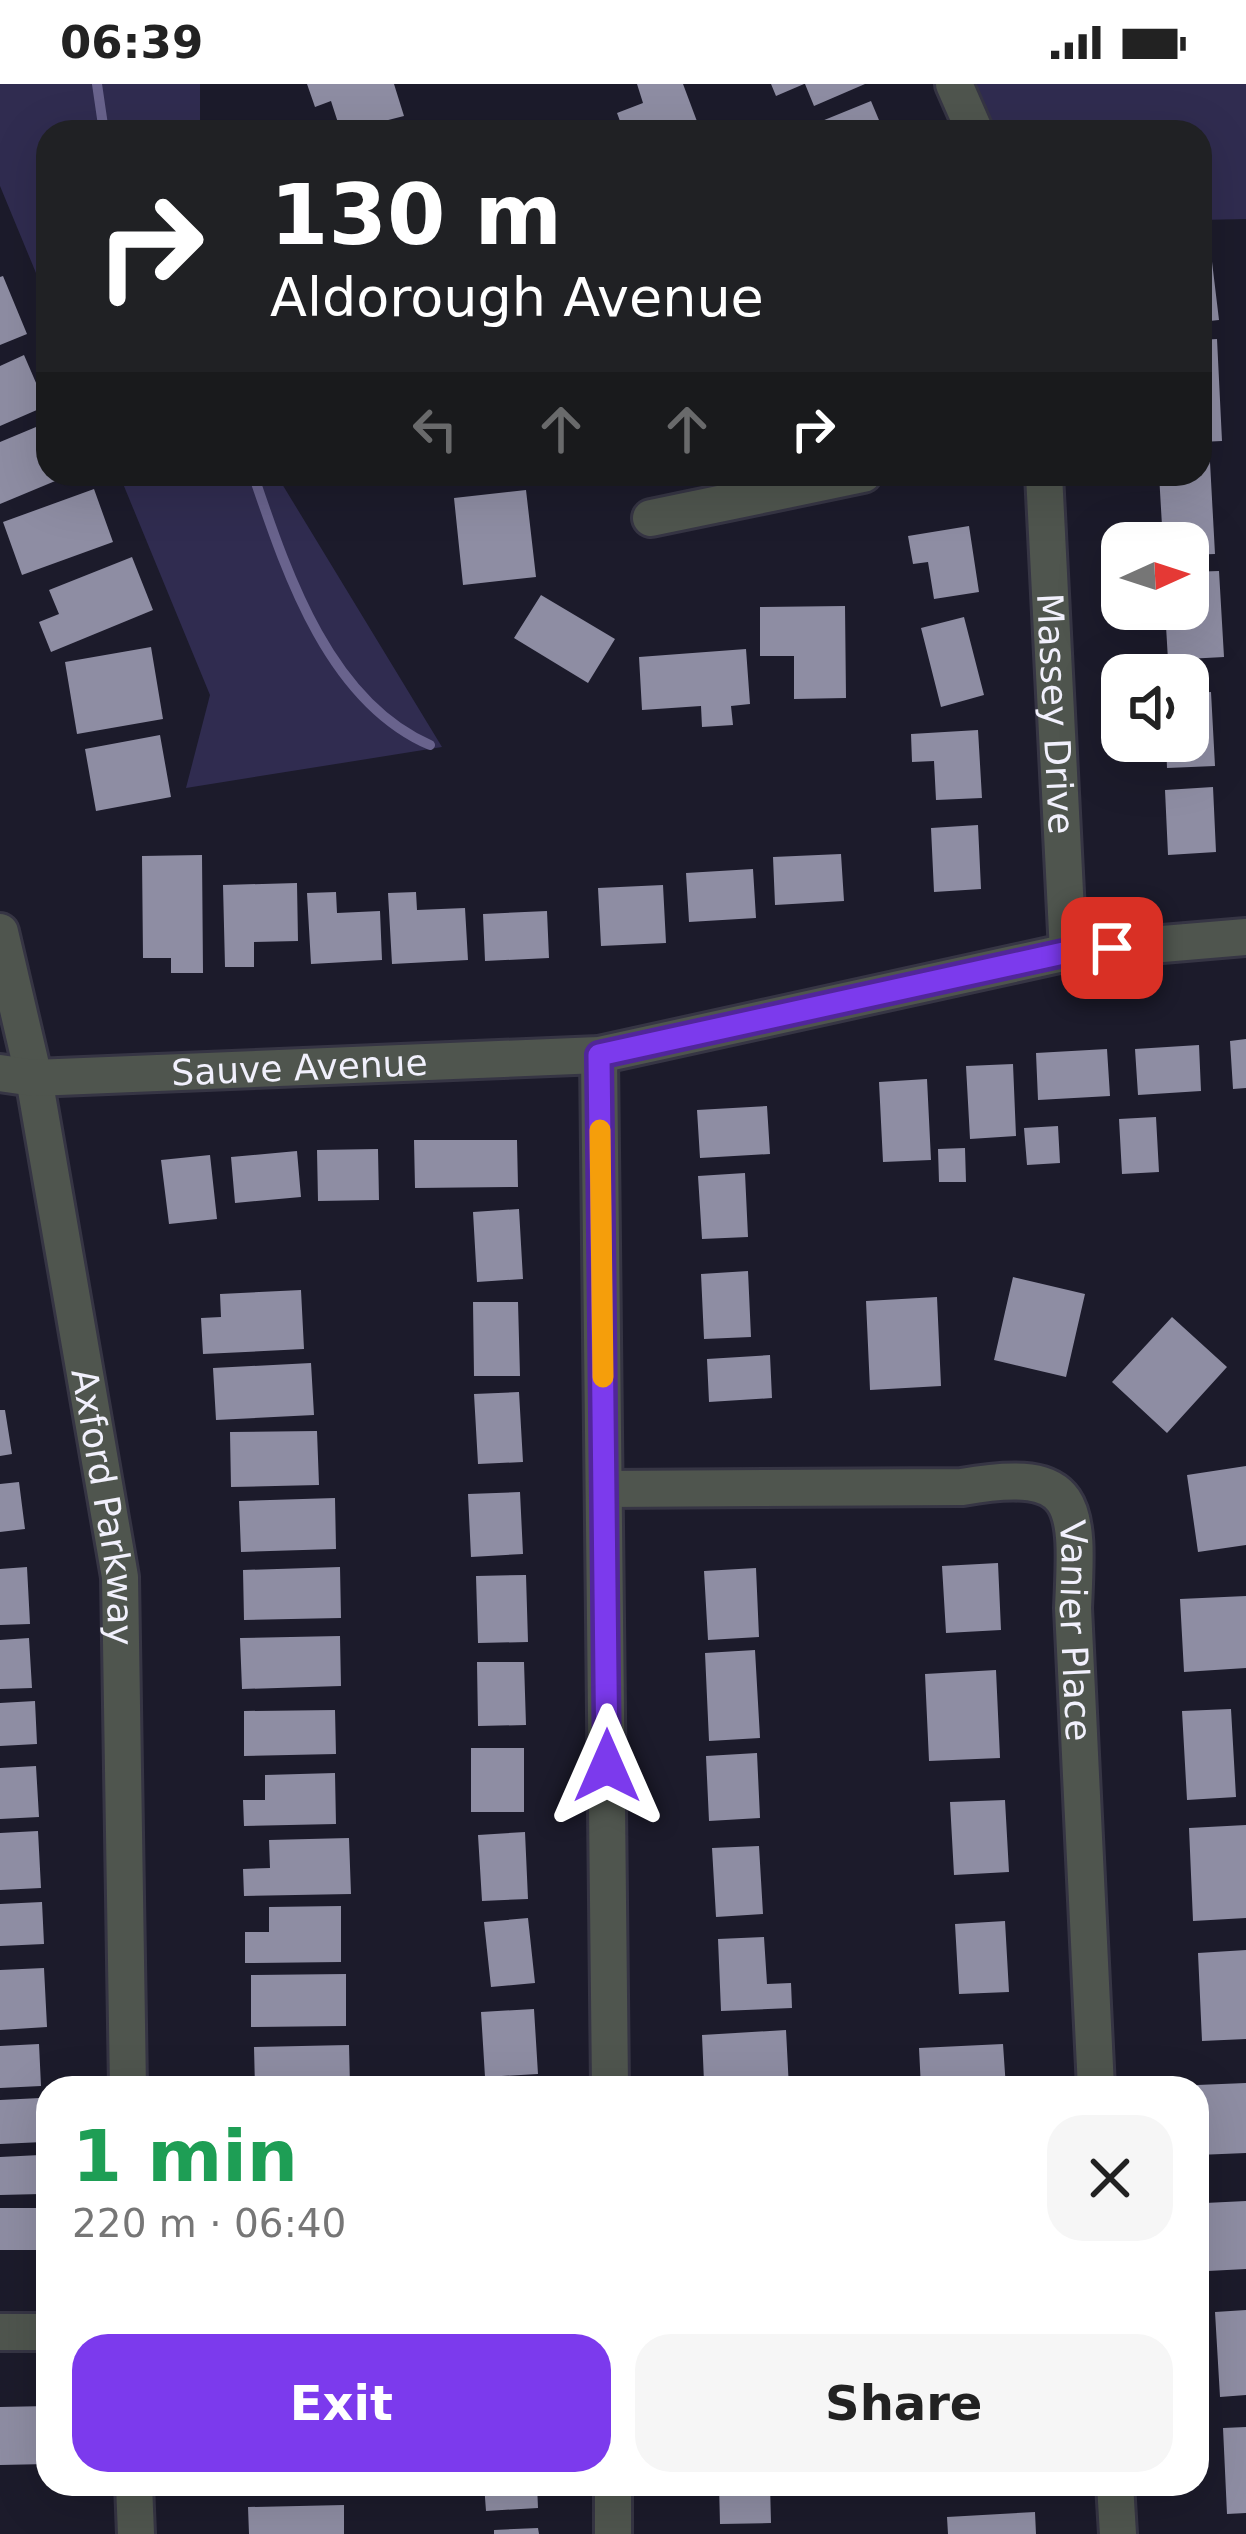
<!DOCTYPE html>
<meta charset="utf-8">
<style>
body{margin:0;font-family:"DejaVu Sans",sans-serif;background:#f6f6f6;color:#222;height:100vh;display:flex;flex-direction:column;font-size:45px;white-space:nowrap}
*{box-sizing:border-box;margin:0}
p{font-size:39px;color:#767676}
.icon{flex:none;width:66px;height:66px;fill:none;stroke:currentColor;stroke-width:2;stroke-linecap:round;stroke-linejoin:round}
.map{position:relative;flex:1;overflow:hidden}
.sheet{position:absolute;left:36px;top:1992px;width:1173px;height:420px;display:flex;flex-direction:column;background:#fff;border-radius:36px;box-shadow:0 12px 48px #0002}
.sheet>*{flex:none}
.banner{position:absolute;left:36px;top:36px;width:1176px;height:366px;border-radius:36px;box-shadow:0 12px 48px #0002;background:#202124;color:#fff;overflow:hidden}
.needle{width:78px;rotate:87deg}
.buttons{position:absolute;left:1101px;top:438px;display:grid;gap:24px}
.buttons a{display:grid;place-items:center;width:108px;height:108px;border-radius:24px;background:#fff;box-shadow:0 12px 48px #0002;font-size:60px}
.pin{position:absolute;display:grid;place-items:center;width:102px;height:102px;color:#fff;margin:-51px;border-radius:24px;box-shadow:0 6px 18px #0006}
.me{position:absolute;width:132px;margin:-66px;rotate:0deg;stroke-linejoin:round;filter:drop-shadow(0 0 9px #0008)}
.turn{display:flex;align-items:center;gap:42px;height:252px;padding:0 36px;font-size:54px}
.turn .icon{width:156px;height:156px;stroke-width:2.5}
.turn b{display:block;font-size:84px;line-height:102px}
.lanes{display:flex;align-items:center;height:114px;padding:0 36px;background:#0003;justify-content:center;gap:60px;direction:ltr}
.lanes .off{opacity:.35}
.round{display:grid;place-items:center;flex:none;width:126px;height:126px;border-radius:36px;background:#f6f6f6}
.head{display:flex;align-items:center;justify-content:space-between;height:204px;padding:0 36px}
h1{font-size:72px;font-weight:600;line-height:90px;color:#1e9e55}
.cta{display:flex;gap:24px;margin-top:auto;padding:24px 36px}
.cta a{flex:1;height:138px;border-radius:36px;background:#7c3aed;color:#fff;font-size:48px;font-weight:600;line-height:138px;text-align:center}
.cta a+a{background:#f6f6f6;color:#222}
.status{display:flex;justify-content:space-between;align-items:center;height:84px;padding:0 60px;background:#fff;direction:ltr}
.status svg{height:33px;fill:currentColor}
.map>svg:first-child{display:block}
</style>
<div class="status"><b>06:39</b><svg viewBox="0 0 49 12"><path d="M0 12V9h3v3zM5 12V6h3v6zM10 12V3h3v9zM15 12V0h3v12zM26 1h20v11H26zM47 4h2v5h-2z"/></svg></div>
<div class="map">
<svg width="1246" height="2450" viewBox="0 0 1246 2450">
<rect width="100%" height="100%" fill="#1c1b2b"/>
<path fill="#302c50" d="M0 0H200V48H48V218L0 102Z
M943 0H1246V135L1200 136V48H964Z
M119 390H276L442 663 186 704 210 611Z"/>
<g fill="none" stroke-linecap="round" stroke-linejoin="round">
<path stroke="#69638d" stroke-width="10" d="M97 0 104 48
M253 390C286 487 328 617 430 661"/>
</g>
<path fill="#8e8da3" d="M307 0H394L404 32 341 48 331 17 315 23Z
M637 0H683L701 48H624L617 29 643 19Z
M771 0H804L776 12Z
M805 0H865L814 22Z
M871 17 884 48H815L812 41Z
M1200 136H1207L1219 236 1200 238Z
M3 192 27 250 0 261V193Z
M1217 255 1222 357 1200 358V256Z
M24 271 46 322 0 342V282Z
M48 338V390H72L0 420V358Z
M1200 378H1210L1215 470 1188 471V459H1163L1159 390H1200Z
M94 405 113 458 22 491 3 438Z
M526 406 536 493 463 501 454 414Z
M969 442 979 508 934 515 928 478 913 480 908 452Z
M132 473 153 526 51 568 39 538 59 530 49 506Z
M1219 487 1224 573 1168 576 1165 525H1188V488Z
M541 511 615 555 588 599 514 554Z
M845 522 846 614 794 615V572H760V523Z
M964 533 984 611 941 623 921 544Z
M151 563 163 635 77 650 65 578Z
M746 565 750 620 731 622 733 641 702 643 701 622 642 626 639 573Z
M1211 608 1215 682 1167 684 1166 657H1188V609Z
M978 646 982 714 936 716 934 677 912 678 911 650Z
M160 651 171 713 96 727 85 665Z
M1213 703 1216 768 1168 771 1165 706Z
M978 741 981 805 934 808 931 744Z
M841 770 844 817 775 821 773 773Z
M202 771 203 889H171V874H143L142 772Z
M753 785 756 834 689 838 686 789Z
M297 799 298 857 254 858V883H225L223 801Z
M663 801 666 859 601 862 598 804Z
M336 808 337 829 380 827 382 876 311 880 307 809Z
M416 808 417 826 465 824 468 876 392 880 388 809Z
M547 827 549 874 485 877 483 830Z
M1246 955V1004L1233 1005 1230 957Z
M1199 961 1201 1007 1138 1011 1135 965Z
M1107 965 1110 1012 1038 1016 1036 969Z
M1013 980 1016 1052 970 1055 966 982Z
M927 995 931 1076 883 1078 879 998Z
M767 1022 770 1070 700 1074 697 1026Z
M1156 1033 1159 1088 1122 1090 1119 1035Z
M1058 1042 1060 1079 1027 1081 1024 1044Z
M414 1056H517L518 1103 415 1104Z
M965 1064 966 1098H939L938 1065Z
M378 1065 379 1116 318 1117 317 1066Z
M297 1067 301 1113 235 1119 231 1073Z
M210 1071 217 1135 169 1140 161 1076Z
M745 1089 748 1153 702 1155 698 1092Z
M519 1125 523 1195 477 1198 473 1128Z
M748 1187 751 1253 704 1255 701 1190Z
M1013 1193 1085 1210 1066 1293 994 1276Z
M301 1206 304 1265 203 1270 201 1234 221 1233 220 1210Z
M937 1213 941 1302 870 1306 866 1217Z
M473 1218H518L520 1292H474Z
M1172 1233 1227 1283 1167 1349 1112 1298Z
M770 1271 772 1314 709 1318 707 1275Z
M311 1279 314 1331 216 1336 213 1284Z
M519 1308 523 1378 478 1380 474 1310Z
M0 1326H5L12 1370 0 1372Z
M317 1347 319 1401 231 1403 230 1348Z
M1246 1382V1461L1198 1468 1187 1391Z
M19 1398 25 1445 0 1448V1400Z
M520 1408 523 1470 471 1473 468 1410Z
M335 1414 336 1465 241 1468 239 1417Z
M998 1479 1001 1546 946 1549 942 1482Z
M27 1483 30 1540 0 1541V1485Z
M340 1483 341 1534 244 1536 243 1486Z
M756 1484 759 1553 708 1556 704 1487Z
M526 1491 528 1558 478 1559 476 1492Z
M1246 1512V1584L1184 1588 1180 1515Z
M340 1552 341 1602 242 1605 240 1554Z
M29 1554 32 1604 0 1605V1556Z
M755 1566 760 1654 709 1657 705 1569Z
M477 1578H524L526 1641 478 1642Z
M996 1586 1000 1674 929 1677 925 1590Z
M35 1617 37 1660 0 1662V1619Z
M1231 1625 1236 1713 1187 1716 1182 1627Z
M335 1626 336 1670 244 1672V1627Z
M471 1664H524V1728H471Z
M757 1669 760 1734 709 1737 706 1672Z
M36 1682 39 1733 0 1735V1684Z
M335 1689 336 1740 244 1742 243 1716H265V1691Z
M1005 1716 1009 1788 954 1791 950 1718Z
M1246 1741V1834L1193 1837 1189 1744Z
M38 1747 41 1804 0 1806V1749Z
M525 1748 528 1815 482 1817 478 1751Z
M349 1754 351 1810 244 1812 243 1785 270 1784 269 1756Z
M759 1762 763 1830 716 1833 712 1764Z
M42 1818 44 1860 0 1862V1820Z
M341 1822V1878L245 1879V1848H269V1823Z
M528 1834 535 1899 491 1903 484 1838Z
M1005 1837 1009 1908 959 1910 955 1840Z
M764 1853 767 1900 791 1899 792 1924 721 1927 718 1855Z
M1246 1866V1955L1202 1957 1198 1869Z
M44 1884 47 1943 0 1946V1886Z
M346 1890V1942L251 1943V1891Z
M534 1925 538 1990 485 1993 481 1928Z
M786 1946 789 2004H752V1995L704 1998 702 1951Z
M39 1960 41 2002 0 2004V1962Z
M1003 1960 1006 2004H921L919 1964Z
M349 1961 350 2003 255 2004 254 1963Z
M1246 1999V2069L1198 2071 1197 2001Z
M40 2014 43 2058 0 2060V2016Z
M40 2071 41 2110 0 2111V2073Z
M1246 2117V2185L1208 2187 1205 2119Z
M0 2124H45L46 2166H0Z
M1246 2226V2311L1220 2313 1215 2228Z
M48 2322V2380L0 2381V2323Z
M1246 2343V2429L1227 2430 1223 2344Z
M484 2400H537L538 2424 486 2427Z
M719 2400H770L771 2439 720 2440Z
M344 2421V2450H249L248 2423Z
M1035 2428 1036 2450H948L947 2433Z
M538 2444 539 2450H494V2446Z"/>
<g fill="none" stroke-linecap="round" stroke-linejoin="round">
<g stroke="#363544" stroke-width="42">
<g id="minor">
<path d="M954 0 975 48"/>
<path id="s1" d="M1044 390 1068 868"/>
<path d="M651 434 863 390"/>
<path id="s2" d="M0 848 34 994 120 1493 128 2004"/>
<path d="M599 971 610 2004"/>
<path id="s3" d="M0 989 34 994 599 971 1068 868 1246 853"/>
<path id="s4" d="M605 1405 962 1403C1080 1382 1078 1420 1073 1524L1096 2004"/>
<path d="M0 2248H48"/>
<path d="M134 2400 136 2450"/>
<path d="M613 2400V2450"/>
<path d="M1115 2400 1118 2450"/>
</g>
</g>
<use href="#minor" stroke="#4f554e" stroke-width="36"/>
</g>
<g fill="none" stroke-linecap="round" stroke-linejoin="round">
<g stroke="#51269a" stroke-width="30">
<path id="route" d="M607 1682 599 971 1068 868 1112 864"/>
</g>
<use href="#route" stroke="#7c3aed" stroke-width="21"/>
<path stroke="#f59e0b" stroke-width="21" d="M600 1046 603 1293"/>
</g>
<g text-anchor="middle" dominant-baseline="central" stroke-width="12" stroke-linejoin="round" paint-order="stroke">
<g font-size="36" fill="#f1f0fc" stroke="#1c1b2b">
<text stroke="none"><textPath href="#s1" startOffset="240">Massey Drive</textPath></text>
<text stroke="none"><textPath href="#s3" startOffset="300">Sauve Avenue</textPath></text>
<text stroke="none"><textPath href="#s2" startOffset="585">Axford Parkway</textPath></text>
<text stroke="none"><textPath href="#s4" startOffset="597">Vanier Place</textPath></text>
</g>
</g>
</svg>
<div class="buttons">
<a><svg class="needle" viewBox="-14 -14 28 28"><path d="M0-13l5 13h-10z" fill="#e53935"/><path d="M0 13l5-13h-10z" fill="#767676"/></svg></a>
<a><svg class="icon" aria-label="sound" viewBox="0 0 24 24"><path d="M4 9h4l5-4v14l-5-4H4zM17 9q2 3 0 6"/></svg></a>
</div>
<div class="pin" style="left:1112px;top:864px;background:#d93025"><svg class="icon" aria-label="arrive" viewBox="0 0 24 24"><path d="M6 21V4h12l-3 4 3 4H6"/></svg></div>
<svg class="me" style="left:607px;top:1682px" viewBox="-20 -20 40 40"><path d="M0-17L14 15 0 8-14 15z" fill="#7c3aed" stroke="#fff" stroke-width="4"/></svg>
<div class="banner">
<div class="turn"><svg class="icon" aria-label="right" viewBox="0 0 24 24"><path d="M7 20v-9h11M14 6l5 5-5 5"/></svg><div><b>130 m</b>Aldorough Avenue</div></div>
<div class="lanes"><svg class="icon off" aria-label="left" viewBox="0 0 24 24"><path d="M17 20v-9H6M10 6l-5 5 5 5"/></svg><svg class="icon off" aria-label="ahead" viewBox="0 0 24 24"><path d="M12 20V5M6 11l6-6 6 6"/></svg><svg class="icon off" aria-label="ahead" viewBox="0 0 24 24"><path d="M12 20V5M6 11l6-6 6 6"/></svg><svg class="icon" aria-label="right" viewBox="0 0 24 24"><path d="M7 20v-9h11M14 6l5 5-5 5"/></svg></div>
</div>
<section class="sheet">
<div class="head"><div><h1>1 min</h1><p>220 m · 06:40</p></div><a class="round"><svg class="icon" aria-label="close" viewBox="0 0 24 24"><path d="M6 6l12 12M18 6L6 18"/></svg></a></div>
<div class="cta"><a>Exit</a><a>Share</a></div>
</section>
</div>
